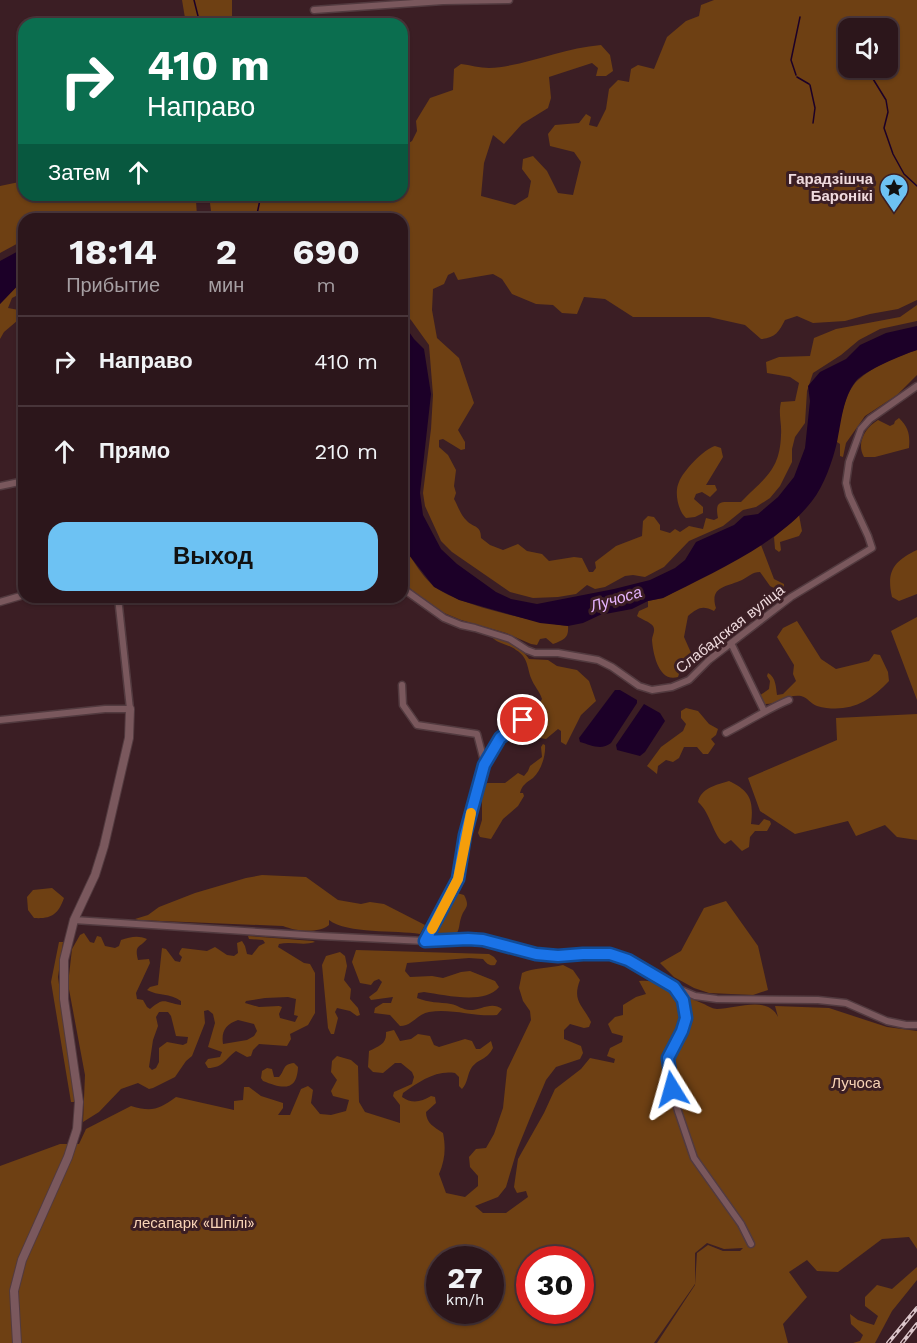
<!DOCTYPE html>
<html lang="ru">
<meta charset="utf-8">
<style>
body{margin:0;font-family:"Work Sans",sans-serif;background:#341f24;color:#f1f3f6;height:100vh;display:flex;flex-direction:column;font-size:22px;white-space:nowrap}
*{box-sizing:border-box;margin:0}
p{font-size:20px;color:#a69fa3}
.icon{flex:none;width:33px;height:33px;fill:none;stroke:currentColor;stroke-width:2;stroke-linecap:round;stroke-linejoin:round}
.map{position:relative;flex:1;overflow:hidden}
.side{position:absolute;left:18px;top:213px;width:390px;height:390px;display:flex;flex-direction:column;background:#2c161b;border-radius:18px;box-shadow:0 2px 4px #0004,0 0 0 2px #48353a}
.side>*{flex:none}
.banner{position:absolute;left:18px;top:18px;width:390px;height:183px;border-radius:18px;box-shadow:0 2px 4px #0004,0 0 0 2px #48353a;background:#0b6e4f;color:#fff;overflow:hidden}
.tools{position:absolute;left:838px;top:18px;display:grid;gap:12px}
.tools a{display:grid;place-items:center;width:60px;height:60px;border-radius:12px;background:#2c161b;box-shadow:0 2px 4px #0004,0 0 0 2px #48353a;font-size:30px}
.speed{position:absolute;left:426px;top:1246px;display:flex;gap:12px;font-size:30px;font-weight:700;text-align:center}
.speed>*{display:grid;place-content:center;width:78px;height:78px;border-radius:50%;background:#2c161b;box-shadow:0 2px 4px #0004,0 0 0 2px #48353a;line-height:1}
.speed small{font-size:15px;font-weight:400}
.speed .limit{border:9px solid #d22;background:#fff;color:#111}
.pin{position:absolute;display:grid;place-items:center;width:51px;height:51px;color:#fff;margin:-26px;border:3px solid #fff;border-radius:50%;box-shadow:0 2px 6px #0007}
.me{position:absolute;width:66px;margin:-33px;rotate:352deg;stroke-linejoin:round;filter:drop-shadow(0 0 4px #0008)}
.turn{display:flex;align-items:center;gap:21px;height:126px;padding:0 30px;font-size:27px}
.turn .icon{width:78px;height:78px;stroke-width:2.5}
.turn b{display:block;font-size:42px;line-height:51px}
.then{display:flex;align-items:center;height:57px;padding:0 30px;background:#0003;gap:12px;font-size:22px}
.eta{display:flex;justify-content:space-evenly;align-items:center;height:102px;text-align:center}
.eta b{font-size:36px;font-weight:700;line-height:42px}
.primary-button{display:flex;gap:12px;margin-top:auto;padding:12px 30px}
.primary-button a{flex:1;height:69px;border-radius:18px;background:#6dc2f3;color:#111;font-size:24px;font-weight:700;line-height:69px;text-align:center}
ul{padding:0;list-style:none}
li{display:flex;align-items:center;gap:18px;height:90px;padding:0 30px;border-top:2px solid #48353a}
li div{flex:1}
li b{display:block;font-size:22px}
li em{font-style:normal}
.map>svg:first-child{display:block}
</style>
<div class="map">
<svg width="917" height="1343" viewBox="0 0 917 1343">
<rect width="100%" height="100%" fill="#3b1e24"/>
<path fill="#6e4013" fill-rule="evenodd" d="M182 0H232V16L242 24H186Z
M714 0H917V300L898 309 870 314 845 321 813 323 797 316 785 320C779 332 775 338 761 339L745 325 709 317H633L605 299 584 297 577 314 562 313 553 305 536 304 512 294 502 279 493 274 458 280 454 272 448 275 444 284 433 289 432 310 437 338 459 358 474 403 458 430 465 442V449L461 450 443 439 439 440V447L448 455 456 470 454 486 456 493 454 499C458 506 461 516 467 521 474 528 481 525 481 538L490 545 503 550 518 544 527 551 542 554 549 561 574 557 582 558 589 572H593L596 568 595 562 616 546 642 536 643 521 648 516 654 517 660 525V530L670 533 675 529 680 532 689 526 703 529 706 518 714 520 718 518C714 497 723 503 741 502 764 478 780 471 781 435 782 423 778 415 781 402L795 401 799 383 790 377 767 373 766 362 779 357 810 356 814 338 836 329 900 317 917 305V321L880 329 859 340 841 355 813 373 807 391 805 423 795 437 792 449V462L780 486 770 498 756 507 743 510 723 526 689 541 664 567 645 577 633 575 625 576 605 587 595 589 587 585 576 594 558 597 533 598 510 592 452 552 441 541 425 506 423 493 431 429 433 395 429 345 411 320 402 311V219H212L209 195H402V190L406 186V175L402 172V147L412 141 417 131 416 121 430 98 453 90 454 69 461 64C470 65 480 68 489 68 527 66 562 48 601 45L610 55 613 71 606 76H596L598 68 592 63 549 77 551 98 548 108 522 124 504 144 493 135 484 163 481 196 515 205 528 197 531 181 522 169 523 159 533 156 547 171 558 193 573 195 581 162 574 152 550 146 548 134 555 125 579 123 586 114 591 117 589 125 597 127 606 109 609 89 618 80 629 82 631 69 638 65 654 69 667 37 686 21 699 16 701 5ZM849 28H888V68H849Z
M24 181V195H192L196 201 197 216 201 219H24V240L0 253V186Z
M24 279V292L12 298 8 308 24 311V315L4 332 0 339V304Z
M917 350V375L897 395 865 416 846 443 843 457 840 456V444L837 442C838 426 845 391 858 380 873 366 898 356 917 350Z
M899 418C909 428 910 435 909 448L875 457H864C856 443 865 428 878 420L890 426 894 424 895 421Z
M715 446 721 448 723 457 706 485H715L717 490 710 497 702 492 696 494 694 499 703 507V513L695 517 686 518C678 511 674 492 679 482 683 471 704 449 715 446Z
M799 515 802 531 799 536 780 542 781 550 779 552 775 549 774 537Z
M402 542C409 555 423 578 435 587 460 606 536 622 568 626 569 638 564 640 553 644L546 638 540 639 537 645 531 644 506 633 461 620 437 610 402 582Z
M761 545 774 579 784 584V588L780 591 770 586 760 572C752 572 748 577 742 580 727 587 709 586 716 608L714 611C702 605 698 608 688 616L684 637 692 655 690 657 692 667 682 665 678 677C659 683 653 654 652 640 652 635 656 631 653 626 650 622 641 619 637 616L639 611 648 607V601L663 598Z
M917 550V594L899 601 892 597C886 571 894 561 917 550Z
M917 617V700L891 631Z
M797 621 821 659 836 669 869 661 874 654 880 655 888 672 889 681C869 703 846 714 817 706 811 704 807 697 801 696 787 694 777 705 764 704L759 696 769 689 770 681 767 676 768 673C776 677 776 688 777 695L783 694 796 681 793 674 794 665 777 637 783 628Z
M492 637C507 638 521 647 529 659L548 660 557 666 577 670 589 681 596 701 581 715 566 745 561 742V731L558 729 546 739 540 738 538 720 534 716 535 710 542 699C539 690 534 686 531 678 527 667 528 657 516 650 509 644 497 644 492 637Z
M686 708 698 711 709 724 718 729 716 735 711 739 715 744 708 754H703L697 747H684L679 758 673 762 666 760 658 766 657 774 647 766 661 747 683 731 686 724 681 718V711Z
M917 714V840L897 837 885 825 856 836 848 821 795 834 760 811 748 778 837 740 836 718Z
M543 744 545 745C546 755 541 771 533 778 526 783 522 785 520 793H523L524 796 518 806 503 819 491 839 480 837 478 833 482 820V788L487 783H505L518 773 524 776 528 771 530 766 542 757 541 747Z
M729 781C750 791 754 800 751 824L759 825 764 819 770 821 771 824 767 831H755L750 837 749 847 742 851 731 840 725 844C713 837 711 813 698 802 701 788 716 785 729 781Z
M262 875 306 877 338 900 361 904 370 902 384 904 425 925 420 934C396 930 347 934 329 920V925C318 934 295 931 283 926L138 920 135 919 148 915 159 907 195 893 246 878Z
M52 888 64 898C58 915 51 919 34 918L28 910 27 897 33 890Z
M457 893 464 895C471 908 464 907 461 918 459 924 460 927 457 933L442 937 436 934V928L452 895Z
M726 901 758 946 768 990 753 995 709 993 694 988 674 977 660 963 681 951 704 908Z
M84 933 90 942 94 943 97 936 101 937 105 946 115 948 119 946 121 940C130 937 138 935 147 939 140 948 134 944 138 960L149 959 150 963 136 993 137 999 143 1000 147 1007 150 1009C165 996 165 1003 181 1005V1001C170 993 158 996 147 990L150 987 158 985 162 948 166 949 175 961 180 962 182 957 179 954 180 951 182 948 207 951 215 947 227 955 234 956 238 953 237 943 242 941 245 946 247 954 252 955 259 946 265 943 263 940 249 939 248 936 313 941 315 942C303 946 291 941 279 944L278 947 304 963 310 964 315 973V1013L308 1025 290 1034 291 1039 287 1046 259 1044 253 1050 251 1056 247 1057 236 1051C225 1059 223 1068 208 1068L205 1063 208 1059 220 1057 222 1052 208 1047 215 1023 213 1014 208 1010 204 1011 205 1023 192 1056 186 1061 175 1077 153 1088 149 1089 138 1083 121 1089 99 1112 83 1122 85 1075 68 984 72 949 80 935ZM288 997 296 999 294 1015 298 1016 295 1022 280 1018 279 1014 282 1007 279 1006 259 1007 245 1003 246 1001 265 998ZM159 1012H168L171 1016 176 1036 188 1037 187 1043 183 1045 167 1042 159 1048V1062L156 1068 152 1070 149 1067 153 1040 158 1026 156 1017ZM238 1020 254 1024 257 1031 254 1036 247 1040 223 1044C221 1031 226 1024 238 1020Z
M59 942H63L58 977 75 1102H71L51 982Z
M356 950 489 954 494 957 497 961 495 965C489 966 487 964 483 959L469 958 407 963 405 971 410 977 432 976 443 978 461 972 470 971 495 981 499 987C485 1005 445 995 424 992L418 993 417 998C429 1003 439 1002 451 1004 457 1005 463 1010 470 1010 481 1010 492 1001 502 1009L497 1015C474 1017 451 1008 429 1012 415 1015 413 1026 400 1026L390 1015 374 1013 375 1008 383 1003H391L393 997 371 1000 369 997 377 991 382 982 379 979 374 981 371 985 360 983 352 962Z
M340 952 345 956 347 966 344 980 351 989 350 999 358 1008 360 1015 357 1016 350 1011 337 1008 335 1012 338 1018 334 1034H331L328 1028 322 965 326 956Z
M563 965 573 970 580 980C572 1001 582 1004 591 1022L589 1027 584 1028 570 1024 564 1030V1039L581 1046 583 1053 580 1059 556 1067 546 1080 530 1118 517 1150 506 1187 498 1197 475 1206 483 1213H506L528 1197 526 1191 517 1193 514 1187 518 1159 544 1113 555 1089 581 1069 590 1058 614 1063 615 1059 607 1056 610 1048 622 1042 623 1036 612 1033 608 1024 615 1017 623 1015V1005L636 997 646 994 639 981C662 978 684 996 704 1004 708 1006 713 1009 717 1009 735 1009 768 995 778 1017L775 1006 829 1008 887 1027 917 1031V1249L909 1237 882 1239 838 1272 817 1271 807 1260 789 1272 807 1297 783 1324 788 1343H657L695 1285 697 1253 708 1245 723 1251H740L743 1248 724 1249 707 1243 695 1253V1284L654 1343H0V1166L60 1144H79L86 1129 131 1106C152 1112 158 1110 176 1097L234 1110V1101L243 1100 244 1087H249L261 1096 283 1103V1108L278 1115H290L301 1089 308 1086 313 1090 311 1103 320 1114 331 1115 346 1111 349 1100 333 1096 331 1091 337 1080 331 1072 332 1061 337 1056 351 1060 358 1066 359 1102 365 1112 400 1123V1105L393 1096 394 1092 412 1084 414 1077 412 1072 401 1063H395L383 1073 373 1072 368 1067 369 1051C379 1046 387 1044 386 1032L394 1030 400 1041 411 1039 418 1034 430 1036 434 1045 439 1047 465 1039 472 1041 476 1049H480L491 1041 493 1048C486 1061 479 1058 472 1067 467 1074 468 1083 462 1089L459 1086V1077L455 1073C435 1070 419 1082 403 1093L402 1097C412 1104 421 1102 431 1096L435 1097 436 1103 426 1112C426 1123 434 1127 443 1133 446 1148 445 1160 439 1174L446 1193 465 1197 478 1186V1176L470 1167 469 1157 476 1149 486 1148 494 1134 503 1108 507 1070 531 1020 530 1011 523 1001 519 988 522 973C532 968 551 968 563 965ZM440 1260H490V1311H440ZM530 1260H580V1311H530Z
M294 1063 298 1067C297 1093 281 1088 263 1081L261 1078 262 1071 267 1068 272 1069 274 1077H279C285 1071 282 1064 294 1063Z
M917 1267V1280L892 1311 875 1343H853L860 1341 863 1335 851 1324 850 1314 858 1320 874 1325 878 1316 865 1306V1297L877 1285 892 1289Z"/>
<path fill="#1c0028" d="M24 248V279L0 304V261Z
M402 322 414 339 424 349 431 394 420 493 423 515 441 549 457 564 496 592 511 599 537 604 614 589 650 580 675 568 685 560 696 542 734 525 744 516 758 514 778 497 794 477 805 448 810 401 808 386 820 372 846 359 860 345 886 333 917 326V350C904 354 864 371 856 381 843 396 841 424 837 442 833 460 824 486 812 501 779 544 710 574 663 598L648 601 632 609 600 615 583 623 568 626 540 623 459 600 434 587 409 555 402 542Z
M615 690H620L637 700V703L611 743C601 751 591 745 580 742L579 738Z
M644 704 660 713 665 721 645 752 640 756 617 750 616 745Z"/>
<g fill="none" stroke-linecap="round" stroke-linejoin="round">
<path stroke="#1c0028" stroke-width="1.5" d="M194 0 200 24
M854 23 858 28
M868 68 870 74 886 100 888 112 884 128 893 154 904 174 917 186
M796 75 791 60 800 17
M797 77 809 84
M810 85 815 108 813 123
M256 219 261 195"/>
<g stroke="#523a3f" stroke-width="9">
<path id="minor" d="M314 10 443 1 509 0
M0 486 24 481
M402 588 444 618 461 625 475 628 510 639 527 650 535 653H558L598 660 612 667 639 686 652 690 672 687 689 680 709 660 791 597 872 548 868 536 849 495 846 483 849 462 861 429 870 419 917 386
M0 602 24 595
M731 643 764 711
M402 685 403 705 417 725 477 734 485 765 500 738 523 720
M0 720 105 709H130L118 597
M726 733C748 722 767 709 789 700
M74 920 321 936 425 941 468 939 483 940 535 954 558 956 583 953 611 954 628 960 674 987 695 996 717 999 818 1000 846 1003 887 1021 906 1025H917
M425 941 458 879 466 835 485 765
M675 988 683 1000 686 1018 682 1031 668 1057 672 1089 678 1111 694 1158 741 1224 751 1244"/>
</g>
<g stroke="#523a3f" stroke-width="10">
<path id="tertiary" d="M17 1343 14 1291 22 1260 68 1157 77 1129 79 1102 64 999V960L74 920 95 875 104 846 129 738 130 709"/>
</g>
<use href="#minor" stroke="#7a585d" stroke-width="6"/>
<use href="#tertiary" stroke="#7a585d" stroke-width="8"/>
<g stroke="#dcc6ca" stroke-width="4">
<path id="rail" d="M888 1343 917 1308
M902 1343 917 1324"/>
</g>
<use href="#rail" stroke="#3b1e24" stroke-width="1.5" stroke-dasharray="4.5" stroke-linecap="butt"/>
</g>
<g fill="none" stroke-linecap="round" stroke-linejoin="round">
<g stroke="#114b97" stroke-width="15">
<path id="route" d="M523 720 500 738 484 765 465 835 458 879 425 941 468 939 483 940 536 954 558 956 583 954H610L628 960 674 987 683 1000 686 1018 682 1031 668 1058 672 1089"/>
</g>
<use href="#route" stroke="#1a73e8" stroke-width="10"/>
<path stroke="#f59e0b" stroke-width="10" d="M432 929 458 879 471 813"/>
</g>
<defs>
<g id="sight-pin" transform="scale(1.5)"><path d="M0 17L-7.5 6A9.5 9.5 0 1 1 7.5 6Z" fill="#6dc2f3" stroke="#3b1e24"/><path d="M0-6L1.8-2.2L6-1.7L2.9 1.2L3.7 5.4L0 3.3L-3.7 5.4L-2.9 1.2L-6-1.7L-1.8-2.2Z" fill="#111"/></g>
</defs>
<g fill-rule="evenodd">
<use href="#sight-pin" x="894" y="188"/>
</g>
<g text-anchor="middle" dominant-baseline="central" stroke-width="6" stroke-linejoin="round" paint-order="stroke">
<g font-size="15" font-weight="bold" fill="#efdadd" stroke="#3b1e24" text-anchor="end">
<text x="873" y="179">Гарадзішча<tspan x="873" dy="17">Баронікі</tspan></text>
</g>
<g font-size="15" fill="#efdadd" stroke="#3b1e24">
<text transform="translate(730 629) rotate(-38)">Слабадская вуліца</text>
</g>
<g font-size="15" fill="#f8d3b6" stroke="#3b1e24">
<text x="856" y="1083">Лучоса</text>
<text x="194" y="1223">лесапарк «Шпілі»</text>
</g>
<g font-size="16" font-style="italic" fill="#e5b3fd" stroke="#3b1e24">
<text transform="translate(616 599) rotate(-17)">Лучоса</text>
</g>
</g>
</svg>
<div class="tools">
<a><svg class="icon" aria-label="sound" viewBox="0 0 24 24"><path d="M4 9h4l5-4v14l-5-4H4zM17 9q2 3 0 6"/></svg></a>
</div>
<div class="speed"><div>27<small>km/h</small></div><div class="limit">30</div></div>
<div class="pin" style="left:523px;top:720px;background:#d93025"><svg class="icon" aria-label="arrive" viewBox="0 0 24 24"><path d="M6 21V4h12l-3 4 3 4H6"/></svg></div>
<svg class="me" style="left:672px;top:1089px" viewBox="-20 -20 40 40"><path d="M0-17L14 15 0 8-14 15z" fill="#1a73e8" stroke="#fff" stroke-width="4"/></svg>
<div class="banner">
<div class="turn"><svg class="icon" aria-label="right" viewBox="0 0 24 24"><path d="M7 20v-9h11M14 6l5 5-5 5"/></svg><div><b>410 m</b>Направо</div></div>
<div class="then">Затем<svg class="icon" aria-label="ahead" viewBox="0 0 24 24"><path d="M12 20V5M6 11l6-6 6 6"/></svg></div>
</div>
<section class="side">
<div class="eta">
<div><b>18:14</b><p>Прибытие</p></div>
<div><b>2</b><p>мин</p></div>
<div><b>690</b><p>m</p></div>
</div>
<ul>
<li><svg class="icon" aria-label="right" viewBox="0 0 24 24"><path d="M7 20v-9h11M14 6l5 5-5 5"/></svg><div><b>Направо</b></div><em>410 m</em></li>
<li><svg class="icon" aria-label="ahead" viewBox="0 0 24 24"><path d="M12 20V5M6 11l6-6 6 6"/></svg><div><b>Прямо</b></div><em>210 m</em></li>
</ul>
<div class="primary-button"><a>Выход</a></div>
</section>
</div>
